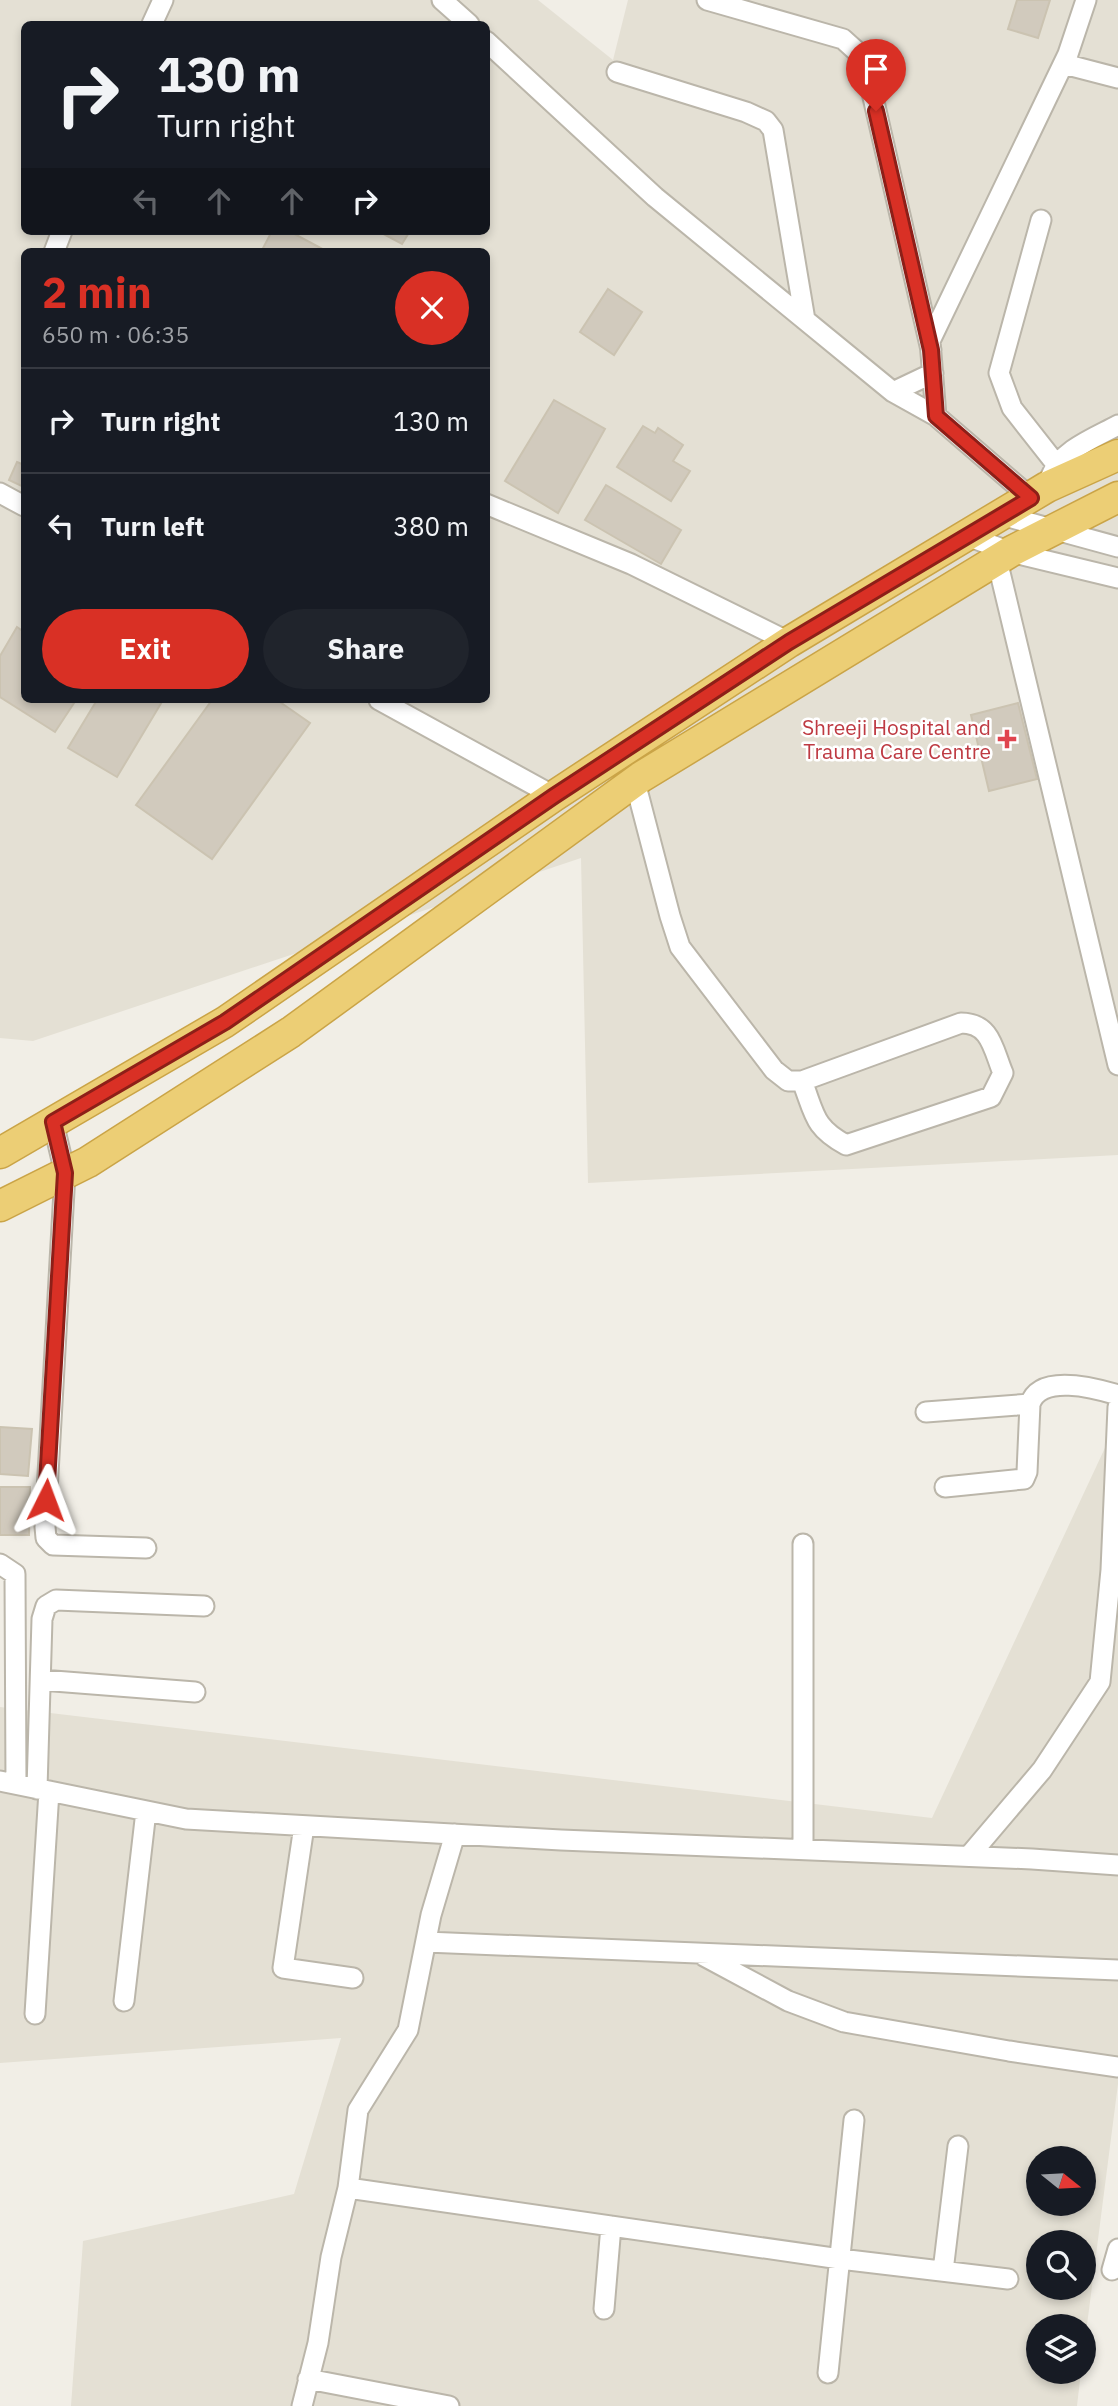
<!DOCTYPE html>
<meta charset="utf-8">
<style>
body{margin:0;font-family:"IBM Plex Sans",sans-serif;background:#20242c;color:#f1f3f6;height:100vh;display:flex;flex-direction:column;font-size:26px;white-space:nowrap}
*{box-sizing:border-box;margin:0}
p{font-size:23px;color:#9ea1a6}
.icon{flex:none;width:38px;height:38px;fill:none;stroke:currentColor;stroke-width:2;stroke-linecap:round;stroke-linejoin:round}
.map{position:relative;flex:1;overflow:hidden}
.drawer{position:absolute;left:21px;top:248px;width:469px;height:455px;display:flex;flex-direction:column;background:#171b24;border-radius:10px;box-shadow:0 4px 10px #0003}
.drawer>*{flex:none}
.hud{position:absolute;left:21px;top:21px;width:469px;height:214px;border-radius:10px;box-shadow:0 4px 10px #0003;background:#171b24;color:#f1f3f6;overflow:hidden}
.needle{width:46px;rotate:108deg}
.buttons{position:absolute;left:1026px;top:2146px;display:grid;gap:14px}
.buttons a{display:grid;place-items:center;width:70px;height:70px;border-radius:50%;background:#171b24;box-shadow:0 4px 10px #0003;font-size:35px}
.pin{position:absolute;display:grid;place-items:center;width:60px;height:60px;color:#fff;margin:-72px -30px;border-radius:50% 50% 50% 0;rotate:-45deg;box-shadow:0 0 7px #0007}
.pin .icon{rotate:45deg}
.me{position:absolute;width:77px;margin:-38px;rotate:3deg;stroke-linejoin:round;filter:drop-shadow(0 0 5px #0008)}
.turn{display:flex;align-items:center;gap:24px;height:147px;padding:0 21px;font-size:32px}
.turn .icon{width:91px;height:91px;stroke-width:2.5}
.turn b{display:block;font-size:49px;line-height:60px}
.lanes{display:flex;align-items:center;height:66px;padding:0 21px;background:#0003;justify-content:center;gap:35px;direction:ltr}
.lanes .off{opacity:.35}
.round{display:grid;place-items:center;flex:none;width:74px;height:74px;border-radius:37px;background:#20242c}
.overview{display:flex;align-items:center;justify-content:space-between;height:119px;padding:0 21px}
h1{font-size:42px;font-weight:800;line-height:52px;color:#d93025}
.action{display:flex;gap:14px;margin-top:auto;padding:14px 21px}
.action a{flex:1;height:80px;border-radius:42px;background:#d93025;color:#fff;font-size:28px;font-weight:800;line-height:80px;text-align:center}
.action a+a{background:#20242c;color:#f1f3f6}
ul{padding:0;list-style:none}
li{display:flex;align-items:center;gap:21px;height:105px;padding:0 21px;border-top:2px solid #363941}
li div{flex:1}
li b{display:block;font-size:26px}
li em{font-style:normal}
.map>svg:first-child{display:block}
</style>
<div class="map">
<svg width="1118" height="2406" viewBox="0 0 1118 2406">
<rect width="100%" height="100%" fill="#f1eee6"/>
<path fill="#e4e0d4" fill-rule="evenodd" d="M0 0H538L613 60 628 0H1118V1155L588 1183 581 858 33 1041 0 1038ZM24 24H486V231H24ZM24 252H486V700H24Z
M1118 1420V2084L1083 2356V2326H1038V2371H1081L1077 2406H71L83 2241 294 2194 341 2038 0 2063V1707L932 1818ZM1038 2158H1083V2203H1038ZM1038 2242H1083V2287H1038Z"/>
<path fill="#d1cabd" stroke="#cbc3b1" stroke-width="2" d="M1017 0H1050L1038 38 1008 29Z
M272 231H289L328 252H261Z
M378 231H410L402 244Z
M608 289 642 312 614 355 580 332Z
M554 400 605 429 558 513 505 481Z
M643 426 655 433 658 428 683 445 673 461 690 471 671 501 617 467Z
M17 462 24 465V495L21 494 24 487 9 480Z
M606 485 681 530 661 564 585 520Z
M17 627 24 632V700H76L55 732 0 697V656Z
M97 700H163L117 777 68 748Z
M212 700H277L310 723 212 859 136 805Z
M1018 703 1037 779 989 791 971 715Z
M0 1427 32 1429 28 1476 0 1474Z
M0 1487H30L29 1535H0Z"/>
<g fill="none" stroke-linecap="round" stroke-linejoin="round">
<g stroke="#bbb6aa" stroke-width="23">
<path id="minor" d="M442 0 469 24
M707 0 843 39 864 58 931 350
M152 24 163 0
M486 41 655 197 893 392 936 416 1031 498
M1064 64 1118 78
M617 72 746 112 766 121 773 130 805 320
M1041 220 999 373 1012 408 1056 464
M54 252 62 231
M893 392 933 373
M936 416 930 341 1068 54 1086 0
M1051 476C1061 450 1094 438 1118 425
M0 493 24 506
M486 504 631 564 789 642
M1001 515 1118 547
M965 535 1010 552 1118 578
M997 560 1118 1065
M379 700 554 796
M635 782 670 916 680 947 774 1070 788 1081H802L961 1023C991 1023 993 1049 1003 1073L991 1097 846 1145C813 1127 815 1114 802 1081
M53 1122 65 1173 45 1527 46 1538 53 1545 146 1548
M926 1412 1030 1404
M945 1487 1024 1479 1027 1472 1030 1404C1040 1373 1095 1388 1118 1395
M803 1544V1850
M0 1564 15 1574 16 1784
M41 1680 195 1692
M0 1781 186 1819 561 1840 1032 1859 1118 1865
M37 1789 42 1619 46 1606 56 1600 204 1606
M304 1826 283 1968 353 1978
M455 1834 431 1915 408 2030 358 2110 348 2188 840 2259 1008 2279
M969 1856 1042 1770 1100 1682 1111 1570 1118 1407
M426 1942 1118 1970
M704 1956 788 2001 844 2022 1009 2051 1118 2067
M124 2001 146 1811
M35 2014 49 1791
M1112 2270 1118 2249
M943 2271 958 2146
M604 2309 611 2226
M828 2373 854 2120
M308 2379 449 2406
M302 2406 318 2343 331 2257 348 2188"/>
</g>
<g stroke="#caa447" stroke-width="33">
<path id="highway" d="M0 1153 225 1022 554 796 789 642 1047 487 1118 455
M0 1206 88 1162 291 1032 641 777 1010 552 1118 497"/>
</g>
<use href="#minor" stroke="#fff" stroke-width="19"/>
<use href="#highway" stroke="#ecce75" stroke-width="30"/>
</g>
<g fill="none" stroke-linecap="round" stroke-linejoin="round">
<g stroke="#8d1f18" stroke-width="18">
<path id="route" d="M46 1500 65 1173 53 1122 225 1022 554 796 789 642 1031 498 936 416 931 350 876 111"/>
</g>
<use href="#route" stroke="#d93025" stroke-width="12"/>
</g>
<path fill="#e0444e" stroke="#fff" stroke-width="2.5" d="M1003.5 728.5h7v7h7v7h-7v7h-7v-7h-7v-7h7z"/>
<g text-anchor="middle" dominant-baseline="central" stroke-width="5" stroke-linejoin="round" paint-order="stroke">
<g font-size="21" fill="#be3a42" stroke="#fff" text-anchor="end">
<text x="991" y="727">Shreeji Hospital and<tspan x="991" dy="24">Trauma Care Centre</tspan></text>
</g>
</g>
</svg>
<div class="buttons">
<a><svg class="needle" viewBox="-14 -14 28 28"><path d="M0-13l5 13h-10z" fill="#e53935"/><path d="M0 13l5-13h-10z" fill="#9ea1a6"/></svg></a>
<a><svg class="icon" aria-label="search" viewBox="0 0 24 24"><circle cx="10" cy="10" r="6"/><path d="M15 15l6 6"/></svg></a>
<a><svg class="icon" aria-label="layers" viewBox="0 0 24 24"><path d="M12 4l9 5-9 5-9-5zM3 14l9 5 9-5"/></svg></a>
</div>
<div class="pin" style="left:876px;top:111px;background:#d93025"><svg class="icon" aria-label="arrive" viewBox="0 0 24 24"><path d="M6 21V4h12l-3 4 3 4H6"/></svg></div>
<svg class="me" style="left:46px;top:1500px" viewBox="-20 -20 40 40"><path d="M0-17L14 15 0 8-14 15z" fill="#d93025" stroke="#fff" stroke-width="4"/></svg>
<div class="hud">
<div class="turn"><svg class="icon" aria-label="right" viewBox="0 0 24 24"><path d="M7 20v-9h11M14 6l5 5-5 5"/></svg><div><b>130 m</b>Turn right</div></div>
<div class="lanes"><svg class="icon off" aria-label="left" viewBox="0 0 24 24"><path d="M17 20v-9H6M10 6l-5 5 5 5"/></svg><svg class="icon off" aria-label="ahead" viewBox="0 0 24 24"><path d="M12 20V5M6 11l6-6 6 6"/></svg><svg class="icon off" aria-label="ahead" viewBox="0 0 24 24"><path d="M12 20V5M6 11l6-6 6 6"/></svg><svg class="icon" aria-label="right" viewBox="0 0 24 24"><path d="M7 20v-9h11M14 6l5 5-5 5"/></svg></div>
</div>
<section class="drawer">
<div class="overview"><div><h1>2 min</h1><p>650 m · 06:35</p></div><a class="round" style="background:#d93025;color:#fff"><svg class="icon" aria-label="close" viewBox="0 0 24 24"><path d="M6 6l12 12M18 6L6 18"/></svg></a></div>
<ul>
<li><svg class="icon" aria-label="right" viewBox="0 0 24 24"><path d="M7 20v-9h11M14 6l5 5-5 5"/></svg><div><b>Turn right</b></div><em>130 m</em></li>
<li><svg class="icon" aria-label="left" viewBox="0 0 24 24"><path d="M17 20v-9H6M10 6l-5 5 5 5"/></svg><div><b>Turn left</b></div><em>380 m</em></li>
</ul>
<div class="action"><a>Exit</a><a>Share</a></div>
</section>
</div>
